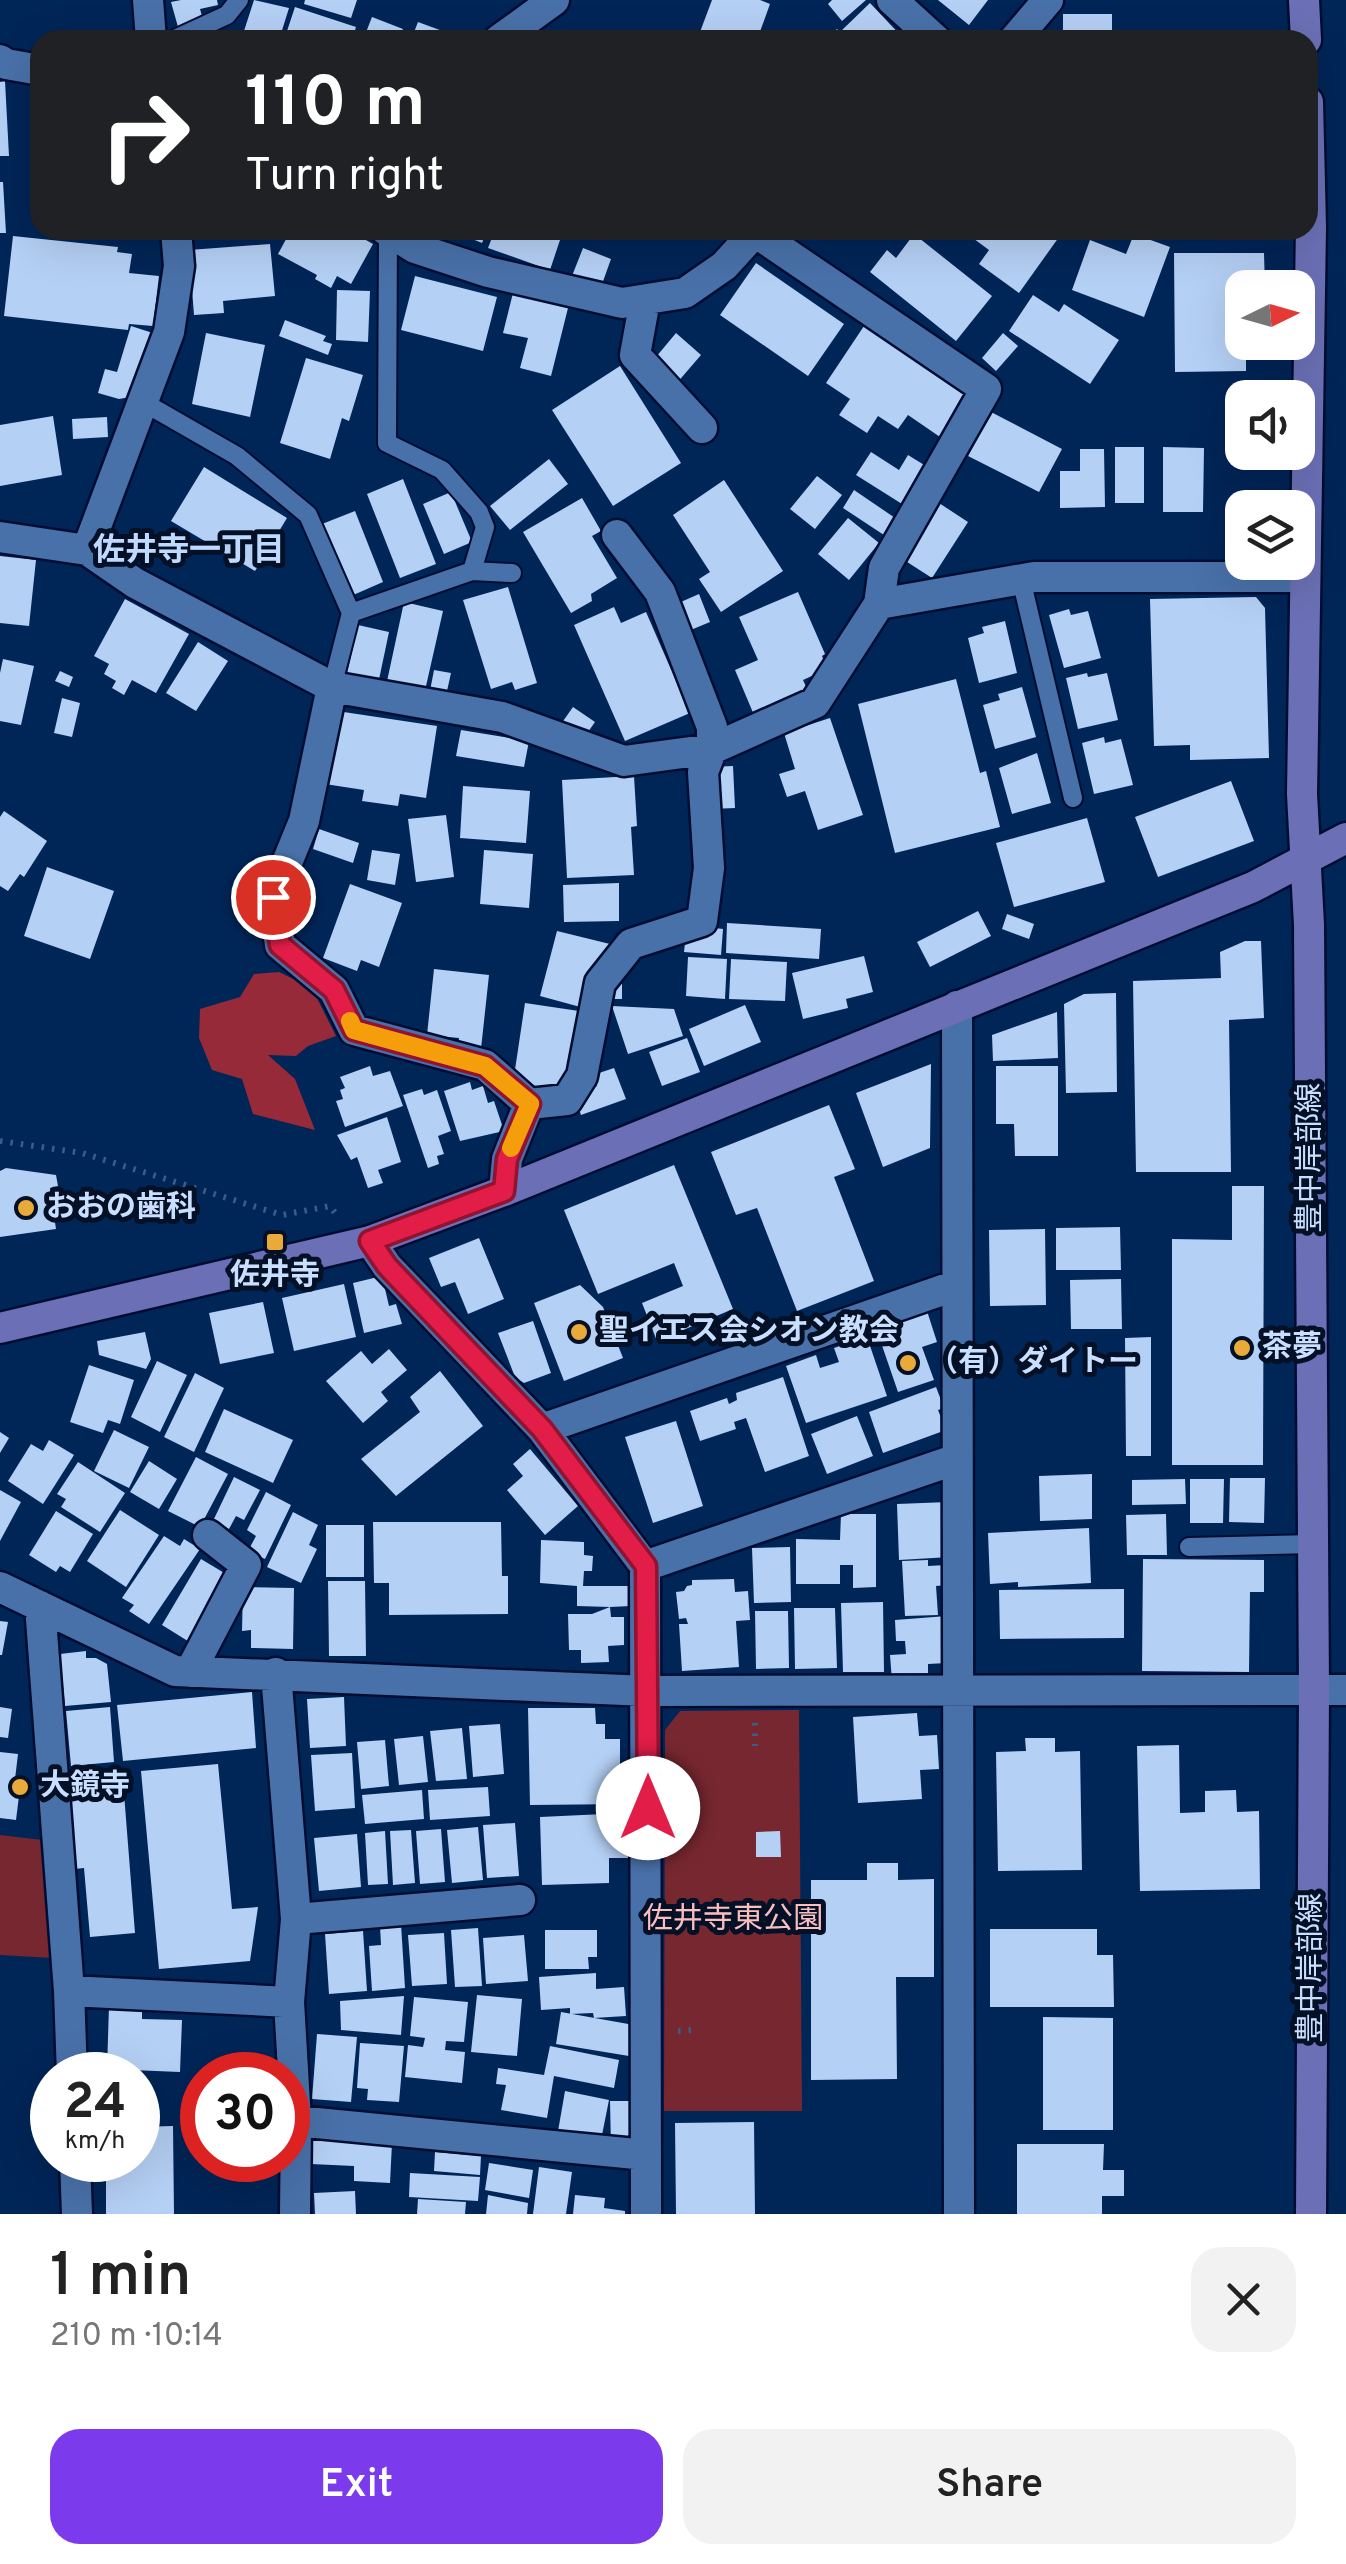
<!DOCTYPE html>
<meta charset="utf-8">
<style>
body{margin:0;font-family:Overpass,"Noto Sans JP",sans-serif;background:#f2f2f2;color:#222;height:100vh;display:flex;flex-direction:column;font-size:38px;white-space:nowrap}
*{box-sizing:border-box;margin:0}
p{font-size:32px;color:#767676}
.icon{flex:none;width:55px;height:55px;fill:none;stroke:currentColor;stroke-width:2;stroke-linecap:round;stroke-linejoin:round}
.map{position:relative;height:2214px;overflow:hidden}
.panel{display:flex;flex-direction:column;background:#fff;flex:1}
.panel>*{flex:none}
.banner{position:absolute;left:30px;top:30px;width:1288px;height:210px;border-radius:30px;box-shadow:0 10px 40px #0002;background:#202124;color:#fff;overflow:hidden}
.needle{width:65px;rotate:85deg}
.fabs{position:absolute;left:1225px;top:270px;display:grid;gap:20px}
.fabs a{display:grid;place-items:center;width:90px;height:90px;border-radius:20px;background:#fff;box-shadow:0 10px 40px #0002;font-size:50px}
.speed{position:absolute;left:30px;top:2052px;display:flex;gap:20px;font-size:50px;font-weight:700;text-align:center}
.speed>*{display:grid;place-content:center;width:130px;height:130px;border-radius:50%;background:#fff;box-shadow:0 10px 40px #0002;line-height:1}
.speed small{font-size:25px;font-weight:400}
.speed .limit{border:15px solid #d22;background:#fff;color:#111}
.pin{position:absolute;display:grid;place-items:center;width:85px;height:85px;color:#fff;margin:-42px;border:5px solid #fff;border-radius:50%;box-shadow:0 2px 10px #0007}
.me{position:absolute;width:110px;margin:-55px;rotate:0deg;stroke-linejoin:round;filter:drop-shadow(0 0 8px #0008)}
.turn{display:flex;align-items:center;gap:35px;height:210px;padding:0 50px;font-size:45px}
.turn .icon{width:130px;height:130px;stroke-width:2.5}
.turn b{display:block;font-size:70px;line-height:85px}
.round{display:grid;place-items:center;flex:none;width:105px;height:105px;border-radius:30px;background:#f2f2f2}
.summary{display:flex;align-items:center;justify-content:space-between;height:170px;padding:0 50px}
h1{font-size:60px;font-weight:600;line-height:75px}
.cta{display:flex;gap:20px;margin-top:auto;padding:20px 50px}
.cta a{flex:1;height:115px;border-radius:30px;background:#7c3aed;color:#fff;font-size:40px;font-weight:600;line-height:115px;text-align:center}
.cta a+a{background:#f2f2f2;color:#222}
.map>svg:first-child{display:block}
</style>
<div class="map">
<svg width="1346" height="2214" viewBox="0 0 1346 2214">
<rect width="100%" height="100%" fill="#002557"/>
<path fill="#772730" d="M799 1710 802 2111H664L665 1730 680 1711Z
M0 1835 42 1840 52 1958 0 1955Z"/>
<path fill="#962a39" d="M279 972 312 988 336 1036 308 1046 296 1056 268 1055 295 1079 315 1130 253 1114 242 1079 212 1070 199 1038 200 1009 240 997 254 974Z"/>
<path fill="#b5d0f5" d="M181 0H217L218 5 200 9 202 16 178 27 171 2Z
M254 0 289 8 279 40 244 31Z
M305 0H357L351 18 304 4Z
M712 0H760L770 4 757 40H697Z
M832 0H866L842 21 828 4Z
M938 0H988L969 25Z
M870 3 905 40H832L829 36 837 29 840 32Z
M295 7 356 27 352 40H284Z
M1063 14H1112V40H1063Z
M372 17 403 29 398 40H363Z
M418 22 467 40H411Z
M574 30 600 39V40H571Z
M5 81 9 156H0V82Z
M0 182H3L6 233H0Z
M291 230H348L373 244 351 284 337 276 331 288 315 279 317 275 278 254Z
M450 230H487L482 243Z
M495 230H531L560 240 550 270 488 248Z
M858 230H880L863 239Z
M962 230H1064L1019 293 979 264 989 250Z
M914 234 992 296 956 341 870 272 887 250 896 258Z
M1134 234 1170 247 1144 317 1072 290 1090 240 1126 254Z
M13 236 118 247 117 252 132 254 129 273 159 276 153 326 129 324 128 330 4 316Z
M270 244 275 296 223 301 224 313 194 315 189 250Z
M583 248 611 259 601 287 572 276Z
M1174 253H1264L1265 288H1242V342H1266V352H1246V371L1175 372Z
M756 263 844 324 808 376 720 315Z
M415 276 497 297 483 351 401 330Z
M337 290 370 291 368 342 336 340Z
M513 293 568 308 551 376 520 368 528 338 503 333Z
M1033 295 1059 312 1064 304 1119 340 1090 384 1009 331Z
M285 320 326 336 323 341 332 344 328 355 279 336Z
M131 326 159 335 141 395 119 399 98 393 105 369 117 372Z
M864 326 971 396 943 439 908 415 898 429 878 416 867 433 839 415 850 399 826 383Z
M206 333 265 345 250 417 192 404Z
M676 333 701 355 676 384 651 363Z
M1003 333 1018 346 996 371 982 358Z
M306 358 363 375 349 421 342 418 330 459 280 443Z
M620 366 681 463 613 506 552 410Z
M991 412 1062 449 1039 492 968 456Z
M53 416 62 475 0 486V425Z
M107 417 108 437 73 439 72 419Z
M1115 447H1144V503H1115Z
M1163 447 1204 448 1203 512H1163Z
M1080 449H1104L1105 507 1060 508V471H1080Z
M871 452 899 470 908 455 934 471 910 509 856 475Z
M549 459 568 484 510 530 490 506Z
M204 467 287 518 255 571 171 521Z
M817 476 842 495 815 529 790 509Z
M403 479 436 564 400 578 367 494Z
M724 480 783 571 721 612 699 579 710 572 673 515Z
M854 490 901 522 890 539 843 508Z
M451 492 472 542 444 554 423 504Z
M582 498 601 531 592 536 617 578 591 594 592 601 571 613 523 532Z
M939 503 968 522 932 578 904 560Z
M355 511 383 582 351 596 322 524Z
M848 518 879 543 849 580 818 554Z
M0 556 36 560 29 626 0 623Z
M508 587 537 683 515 690 512 682 491 689 463 600Z
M798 592 825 654 822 656 827 669 803 680 808 691 754 715 735 670 758 660 739 617Z
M699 594 710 622 686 632 674 605Z
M1256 597 1265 608 1269 758 1190 760V745L1154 746 1150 599Z
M125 599 189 634 156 693 132 680 124 695 112 688 116 681 104 674 109 664 94 656Z
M404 602 443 611 424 695 386 686Z
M614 607 621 623 646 612 690 713 625 741 574 625Z
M1069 609 1071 615 1088 611 1101 658 1064 668 1049 615Z
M1005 621 1017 673 979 683 968 638 984 633 982 627Z
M358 625 389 632 377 689 345 682Z
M198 642 228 661 196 711 166 693Z
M3 659 34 666 21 725 0 721V673Z
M434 670 451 673 445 700 429 696Z
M60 671 73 677 69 687 55 681Z
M1087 673 1088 677 1107 673 1118 720 1078 729 1066 678Z
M956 679 980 773 986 771 1000 827 895 853 858 704Z
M1022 687 1036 737 995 749 983 705 1000 700 998 694Z
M62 698 80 703 72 737 54 733Z
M573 707 595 722 583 739 561 724Z
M337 711 437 726 426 798 400 794 398 806 362 801 364 790 325 784Z
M830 718 863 815 818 830 805 791 787 797 779 774 795 769 784 733Z
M461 730 529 741 524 767 456 756Z
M1104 737 1105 743 1121 739 1133 785 1094 794 1082 743Z
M1037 753 1051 803 1012 814 999 768Z
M733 766 735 808 711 809 710 767Z
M634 776 637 826 631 827 634 875 567 878 562 780Z
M1231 781 1254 841 1158 877 1135 817Z
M463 786 530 791 526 843 460 838Z
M4 811 47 841 24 877 20 874 8 891 0 886V817Z
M446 815 454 877 416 882 408 819Z
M1087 818 1105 882 1014 907 996 843Z
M319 829 359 843 353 863 313 849Z
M372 850 400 854 395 885 367 880Z
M484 850 533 854 529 908 480 904Z
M47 867 114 891 90 959 24 936Z
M619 883V921L564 922 563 885Z
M350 884 402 903 379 967 361 960 357 971 323 958Z
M978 911 991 936 930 967 917 942Z
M1007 914 1034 924 1029 939 1002 929Z
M727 923 821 929 819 959 726 953Z
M707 927 723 929 721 955 684 952 685 943Z
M557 931 610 944 604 966 595 964 584 1008 540 996Z
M1245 941H1261L1264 1018 1229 1020 1231 1172H1136L1133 981 1221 978 1220 952Z
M864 956 873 992 846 999 848 1008 803 1019 792 973Z
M688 957 727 959 725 999 686 996Z
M731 959 787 962 785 1001 729 999Z
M434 969 489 975 481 1049 458 1047 459 1038 427 1035Z
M609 984H622V999H609Z
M1116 993 1117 1092 1066 1093 1064 1004 1084 994Z
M525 1003 579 1011 567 1091 513 1083Z
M745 1005 761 1042 704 1066 689 1029Z
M612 1006 674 1009 683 1036 628 1054Z
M1057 1012 1058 1058 993 1061 992 1035Z
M687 1038 700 1072 662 1086 649 1052Z
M931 1064 930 1148 883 1167 856 1093Z
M370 1066 373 1076 390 1071 403 1106 345 1127 336 1101 343 1099 340 1090 345 1088 340 1077Z
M996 1066H1058V1156H1015L1014 1124H996Z
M614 1068 626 1099 581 1115 576 1100 590 1095 588 1089 597 1086 593 1075Z
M470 1082 472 1090 483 1086 488 1103 494 1101 504 1131 460 1141 444 1091Z
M422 1089 424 1095 437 1090 451 1131 438 1136 444 1154 437 1156 439 1164 428 1168 403 1095Z
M829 1105 855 1169 834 1177 874 1281 797 1311 757 1208 736 1215 711 1152Z
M387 1117 401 1162 378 1170 383 1183 368 1188 357 1157 351 1160 337 1135Z
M674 1165 733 1309 657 1341 642 1303 683 1286 674 1263 598 1294 564 1210Z
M6 1168 56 1175 58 1186 50 1188 56 1229 0 1237V1171Z
M1232 1186H1264L1263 1465H1172V1239L1232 1240Z
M1120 1227 1121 1270H1056V1228Z
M1045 1229 1046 1305 990 1306 989 1230Z
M479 1238 504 1299 468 1314 455 1282 441 1287 429 1258Z
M382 1276 389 1306 396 1304 402 1324 364 1333 353 1283Z
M1121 1279 1122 1329H1071L1070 1280Z
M344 1284 356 1337 294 1351 282 1298Z
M580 1285 603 1307 623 1358 564 1381 534 1303Z
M263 1302 274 1353 220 1364 209 1313Z
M927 1311 937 1342 922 1347 934 1380 898 1392 876 1328Z
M533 1321 551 1373 524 1383 515 1377 498 1333Z
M145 1332 151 1359 146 1369 99 1355 97 1341Z
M867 1337 887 1396 806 1423 786 1366 816 1355 820 1368 839 1362 834 1348Z
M1151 1337V1456H1126L1125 1338Z
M389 1349 407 1370 381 1392 388 1401 363 1423 326 1381 361 1351 372 1364Z
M157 1361 187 1375 160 1432 131 1417Z
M89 1365 134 1380 120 1424 108 1420 103 1433 70 1422Z
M440 1371 483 1426 396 1496 361 1459 420 1412 410 1397Z
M195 1373 224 1388 194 1452 164 1437Z
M783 1377 809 1456 765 1472 746 1418 734 1422 736 1429 700 1441 690 1411 727 1398 729 1404 737 1400 736 1393Z
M936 1387 944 1408 938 1410 946 1430 883 1453 869 1412Z
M224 1409 293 1440 273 1483 205 1452Z
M857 1416 873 1456 827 1474 811 1434Z
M676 1421 703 1506 653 1523 625 1437Z
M114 1430 149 1447 129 1488 94 1471Z
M0 1432 9 1438 0 1453Z
M49 1440 74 1455 43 1504 8 1481 31 1444 43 1451Z
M530 1449 578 1506 545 1535 507 1490 523 1476 513 1464Z
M196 1457 228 1474 200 1527 168 1511Z
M149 1461 177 1479 159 1509 130 1492Z
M78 1462 125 1493 100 1532 61 1507 66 1499 57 1494Z
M1092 1474V1519L1040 1521 1039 1476Z
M234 1477 260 1490 244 1520 236 1516 229 1529 213 1521Z
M1230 1478H1265L1264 1523 1229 1522Z
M1185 1479 1186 1504 1132 1505V1480Z
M1190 1479H1224L1223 1523H1190Z
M0 1490 21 1502 0 1541Z
M266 1492 291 1505 265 1559 248 1551 256 1536 247 1530Z
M948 1502 950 1557 899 1560 897 1504Z
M120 1510 159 1535 126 1587 87 1561Z
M56 1511 93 1534 70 1572 60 1566 56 1572 29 1555Z
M293 1512 318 1525 309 1545 317 1549 301 1583 267 1567Z
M841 1514H876V1587L853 1588V1565H840V1584H796V1539L840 1540Z
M1166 1514 1167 1555H1127L1126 1515Z
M373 1522H501L502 1576H508V1614L389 1615V1583H374Z
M326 1525H364V1577H326Z
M1089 1528 1091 1583 1018 1587V1582L990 1584 988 1533Z
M164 1536 180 1546 184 1539 200 1549 149 1624 129 1611 134 1605 122 1598Z
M541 1540 584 1542V1555L593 1556 592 1571H584L583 1586H631V1606L610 1607 611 1617H624V1645L608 1646 609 1662 581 1663V1650H569L568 1614H592L610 1607 577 1606V1586L540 1583Z
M790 1547 791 1602 754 1603 752 1548Z
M201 1559 231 1577 191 1643 162 1625Z
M1143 1559 1264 1560V1592H1250L1249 1672 1142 1671Z
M928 1560V1566L946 1565 947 1585 936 1586 938 1615 905 1616 902 1561Z
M734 1579 735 1592 748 1591 750 1620 736 1621 739 1667 682 1671 679 1624H688L686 1618 679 1619 676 1592 684 1591 687 1586 692 1585V1580Z
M328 1581H365L366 1656H329Z
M243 1587 294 1588 293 1649 251 1648V1630L242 1631Z
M1124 1589V1638L1000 1639 999 1590Z
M883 1602 884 1672H843L841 1603Z
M794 1608H835L837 1668 795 1669Z
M755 1611H788L789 1668 756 1669Z
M947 1616V1663L928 1664V1678L892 1681 890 1655 906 1654 905 1641H896L895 1620Z
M0 1621 8 1622 2 1655H0Z
M86 1651V1658H96L107 1664 111 1702 65 1706 60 1654Z
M252 1692 256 1748 123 1761 117 1705Z
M344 1697 346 1746 310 1748 307 1699Z
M0 1707 12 1709 8 1738 0 1737Z
M110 1707 114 1762 71 1766 66 1711Z
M528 1708H595L596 1724H605V1739H620V1770H627L628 1804 530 1805Z
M917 1713 919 1736 937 1735 939 1769 920 1770 922 1799 858 1803 853 1717Z
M500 1724 504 1774 473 1777 469 1726Z
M462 1728 467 1779 436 1781 430 1731Z
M423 1736 428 1782 399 1785 394 1739Z
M1025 1738H1055V1752L1080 1751 1082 1870 998 1871 996 1752 1026 1751Z
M385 1740 389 1786 361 1789 357 1742Z
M1179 1745 1180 1813 1205 1812V1791L1236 1790 1237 1812 1259 1811 1260 1889 1140 1891 1137 1746Z
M0 1752 18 1754 13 1796H19L16 1820 0 1818Z
M352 1753 355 1808 315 1811 311 1755Z
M218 1764 232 1909 258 1907 250 1961 159 1969 141 1771Z
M122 1768 135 1933 90 1937 84 1868 75 1869 67 1773Z
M488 1787 490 1816 430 1820 428 1790Z
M422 1790 424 1819 365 1824 362 1795Z
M604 1814 605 1835 629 1834 630 1858H609V1883L542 1885 540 1817Z
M515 1823 519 1876 487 1878 483 1825Z
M478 1827 483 1880 452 1883 447 1830Z
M441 1829 445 1882 420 1884 416 1831Z
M411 1830 415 1883 393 1885 390 1831Z
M385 1831 388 1884 368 1885 365 1833Z
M780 1831 781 1857H756V1832Z
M357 1834 361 1887 319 1891 314 1838Z
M867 1863H898V1880L934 1879V1977H896L897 2079 811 2080V1880H867Z
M401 1924 405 1988 372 1991 369 1946 381 1945 380 1926Z
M478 1928 482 1986 455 1987 451 1930Z
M990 1929H1097V1955H1113L1114 2007H990Z
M545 1930H597V1957H588L589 1969H545Z
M363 1931 367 1991 329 1994 325 1934Z
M444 1933 447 1984 412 1986 408 1935Z
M524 1935 528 1981 486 1984 483 1938Z
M596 1973V1989L624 1987 626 2016 594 2018 593 2013 570 2014V2008L541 2010 539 1977Z
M477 1995 522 1999 517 2056 471 2052Z
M404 1996 401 2035 341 2030 340 2001Z
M414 1997 468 2002 464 2042 446 2041 445 2050 465 2052 462 2083 405 2077 408 2045 423 2047 425 2038 410 2036Z
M109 2006 142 2008V2019L182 2020 180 2072 107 2069Z
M561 2012 634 2025 629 2056 556 2044Z
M1043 2017 1113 2018V2130H1043Z
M317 2034 357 2037 351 2102 312 2099Z
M360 2043 404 2046 399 2102 367 2100 368 2089 357 2088Z
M550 2046 619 2060 614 2088 554 2076 547 2118 501 2110 506 2085 496 2084 498 2068 544 2075Z
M565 2091 609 2100 600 2145 557 2137Z
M610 2101H636L637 2147 611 2148Z
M754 2122 755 2214H676L675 2123Z
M173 2126 174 2214H106V2160H138V2127Z
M312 2138 392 2143 390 2183 354 2181V2166L311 2164Z
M1017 2144H1104L1103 2170H1124V2196H1102V2214H1017Z
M435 2152 481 2156 480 2175 434 2171Z
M489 2163 533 2170 529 2198 485 2190Z
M539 2167 572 2172 566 2214H533Z
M410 2173 480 2177 478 2201 409 2197Z
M355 2191 356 2214H315L314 2193Z
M488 2195 528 2203 527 2214H486Z
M575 2195 605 2198 604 2208 625 2211V2214H573Z
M418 2199 466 2202 465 2214H417Z"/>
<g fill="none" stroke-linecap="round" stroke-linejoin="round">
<g stroke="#000d32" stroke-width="22">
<path id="lane" d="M173 40 227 15 239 0
M143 402 237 456 308 515 351 613
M472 571 512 573
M1021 579 1073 798
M332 687 351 613 472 571 485 527 479 512 442 470 387 443 388 231
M1189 1547 1313 1544"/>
</g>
<g stroke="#000d32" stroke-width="35">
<path id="street" d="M148 0 151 40
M892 0 936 40
M499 40 554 0
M1014 40 1048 0
M0 60 6 64 40 70
M386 230 415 248 488 272 622 303 685 293 724 266 757 230
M755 232 986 389 884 568 879 604
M645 300 635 355 702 428
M0 537 87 550 135 583 332 687 502 717 624 761 712 749 815 703 879 604 1034 577H1305
M87 550 169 332 179 266 176 230
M332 687 304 821 273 897 280 945 334 990 354 1030 485 1065 529 1104 567 1100 582 1076 600 983 631 944 702 921 709 868 703 772 712 749V727L660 592 617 535
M957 1006 959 2214
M504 1191 507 1159 529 1104
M370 1241 387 1266 542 1429 645 1566 646 2214
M542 1429 957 1285
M645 1566 957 1459
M0 1587 175 1671 647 1691 1346 1690
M40 1606 69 1991 72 2075
M190 1672 246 1565 208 1535
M276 1673 296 1919 289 2002 296 2121 295 2214
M296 1919 520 1900
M69 1991 289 2002
M296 2121 646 2155
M75 2160 77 2214"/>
</g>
<g stroke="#000d32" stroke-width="35">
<path id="secondary" d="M1304 0 1306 40
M1308 102 1311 227 1302 794 1309 925 1314 1691 1311 2214
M0 1328 370 1241 504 1191 1253 887 1346 838"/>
</g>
<path stroke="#3c5d8a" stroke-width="6" stroke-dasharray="2.5 8" stroke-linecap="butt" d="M0 1141 82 1153 282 1215 330 1206 338 1217
M755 1723V1746
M678 2031 694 2030"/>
<use href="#lane" stroke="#4971a9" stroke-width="18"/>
<use href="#street" stroke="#4971a9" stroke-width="30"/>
<use href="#secondary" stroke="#6b70b6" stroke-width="30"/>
</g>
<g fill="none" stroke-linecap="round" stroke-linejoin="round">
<g stroke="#92132f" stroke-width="25">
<path id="route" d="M273 897 280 945 334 990 354 1030 485 1066 530 1104 507 1159 504 1191 370 1241 387 1266 542 1429 646 1566 648 1808"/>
</g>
<use href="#route" stroke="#e11d48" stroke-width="18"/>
<path stroke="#f59e0b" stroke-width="18" d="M350 1021 354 1030 485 1066 530 1104 511 1148"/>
</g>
<g fill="#eaaa39" stroke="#031026" stroke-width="4">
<circle cx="26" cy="1208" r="10"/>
<rect x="265" y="1232" width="20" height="20" rx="5"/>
<circle cx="579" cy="1332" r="10"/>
<circle cx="1242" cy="1348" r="10"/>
<circle cx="908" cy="1363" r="10"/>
<circle cx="20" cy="1787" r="10"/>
</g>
<g text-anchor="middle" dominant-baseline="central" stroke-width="10" stroke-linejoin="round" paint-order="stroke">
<g font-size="30" fill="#c9dfff" stroke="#031026">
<text transform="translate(1311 1158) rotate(-90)">豊中岸部線</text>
<text transform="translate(1312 1968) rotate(-90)">豊中岸部線</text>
</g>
<g font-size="30" font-weight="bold" fill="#c9dfff" stroke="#031026" text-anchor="start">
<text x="46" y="1208">おおの歯科</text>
<text x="275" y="1276" text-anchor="middle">佐井寺</text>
<text x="599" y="1332">聖イエス会シオン教会</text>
<text x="1262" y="1348">茶夢</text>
<text x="928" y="1363">（有）ダイトー</text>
<text x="40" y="1787">大鏡寺</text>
</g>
<g font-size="30" fill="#fabebf" stroke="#031026">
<text x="733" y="1920">佐井寺東公園</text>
</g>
<g font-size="32" font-weight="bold" fill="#bfd9ff" stroke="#031026">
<text x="189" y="552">佐井寺一丁目</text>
</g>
</g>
</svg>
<div class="fabs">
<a><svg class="needle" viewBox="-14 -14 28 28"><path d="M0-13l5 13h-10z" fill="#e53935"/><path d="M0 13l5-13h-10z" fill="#767676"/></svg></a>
<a><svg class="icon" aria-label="sound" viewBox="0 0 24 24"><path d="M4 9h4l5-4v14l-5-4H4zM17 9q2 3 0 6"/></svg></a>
<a><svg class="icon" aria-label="layers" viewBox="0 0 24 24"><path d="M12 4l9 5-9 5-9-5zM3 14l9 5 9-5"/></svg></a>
</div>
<div class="speed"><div>24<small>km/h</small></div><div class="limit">30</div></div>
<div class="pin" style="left:273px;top:897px;background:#d93025"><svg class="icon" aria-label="arrive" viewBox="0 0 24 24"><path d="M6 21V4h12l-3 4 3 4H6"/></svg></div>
<svg class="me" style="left:648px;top:1808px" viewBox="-20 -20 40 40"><circle r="19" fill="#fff"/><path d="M0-13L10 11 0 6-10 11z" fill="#e11d48"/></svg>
<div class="banner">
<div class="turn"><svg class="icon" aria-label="right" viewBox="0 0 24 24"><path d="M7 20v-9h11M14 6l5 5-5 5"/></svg><div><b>110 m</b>Turn right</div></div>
</div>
</div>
<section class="panel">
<div class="summary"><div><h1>1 min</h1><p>210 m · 10:14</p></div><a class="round"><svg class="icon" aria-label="close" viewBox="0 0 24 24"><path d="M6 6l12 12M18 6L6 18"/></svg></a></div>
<div class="cta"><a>Exit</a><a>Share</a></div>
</section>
